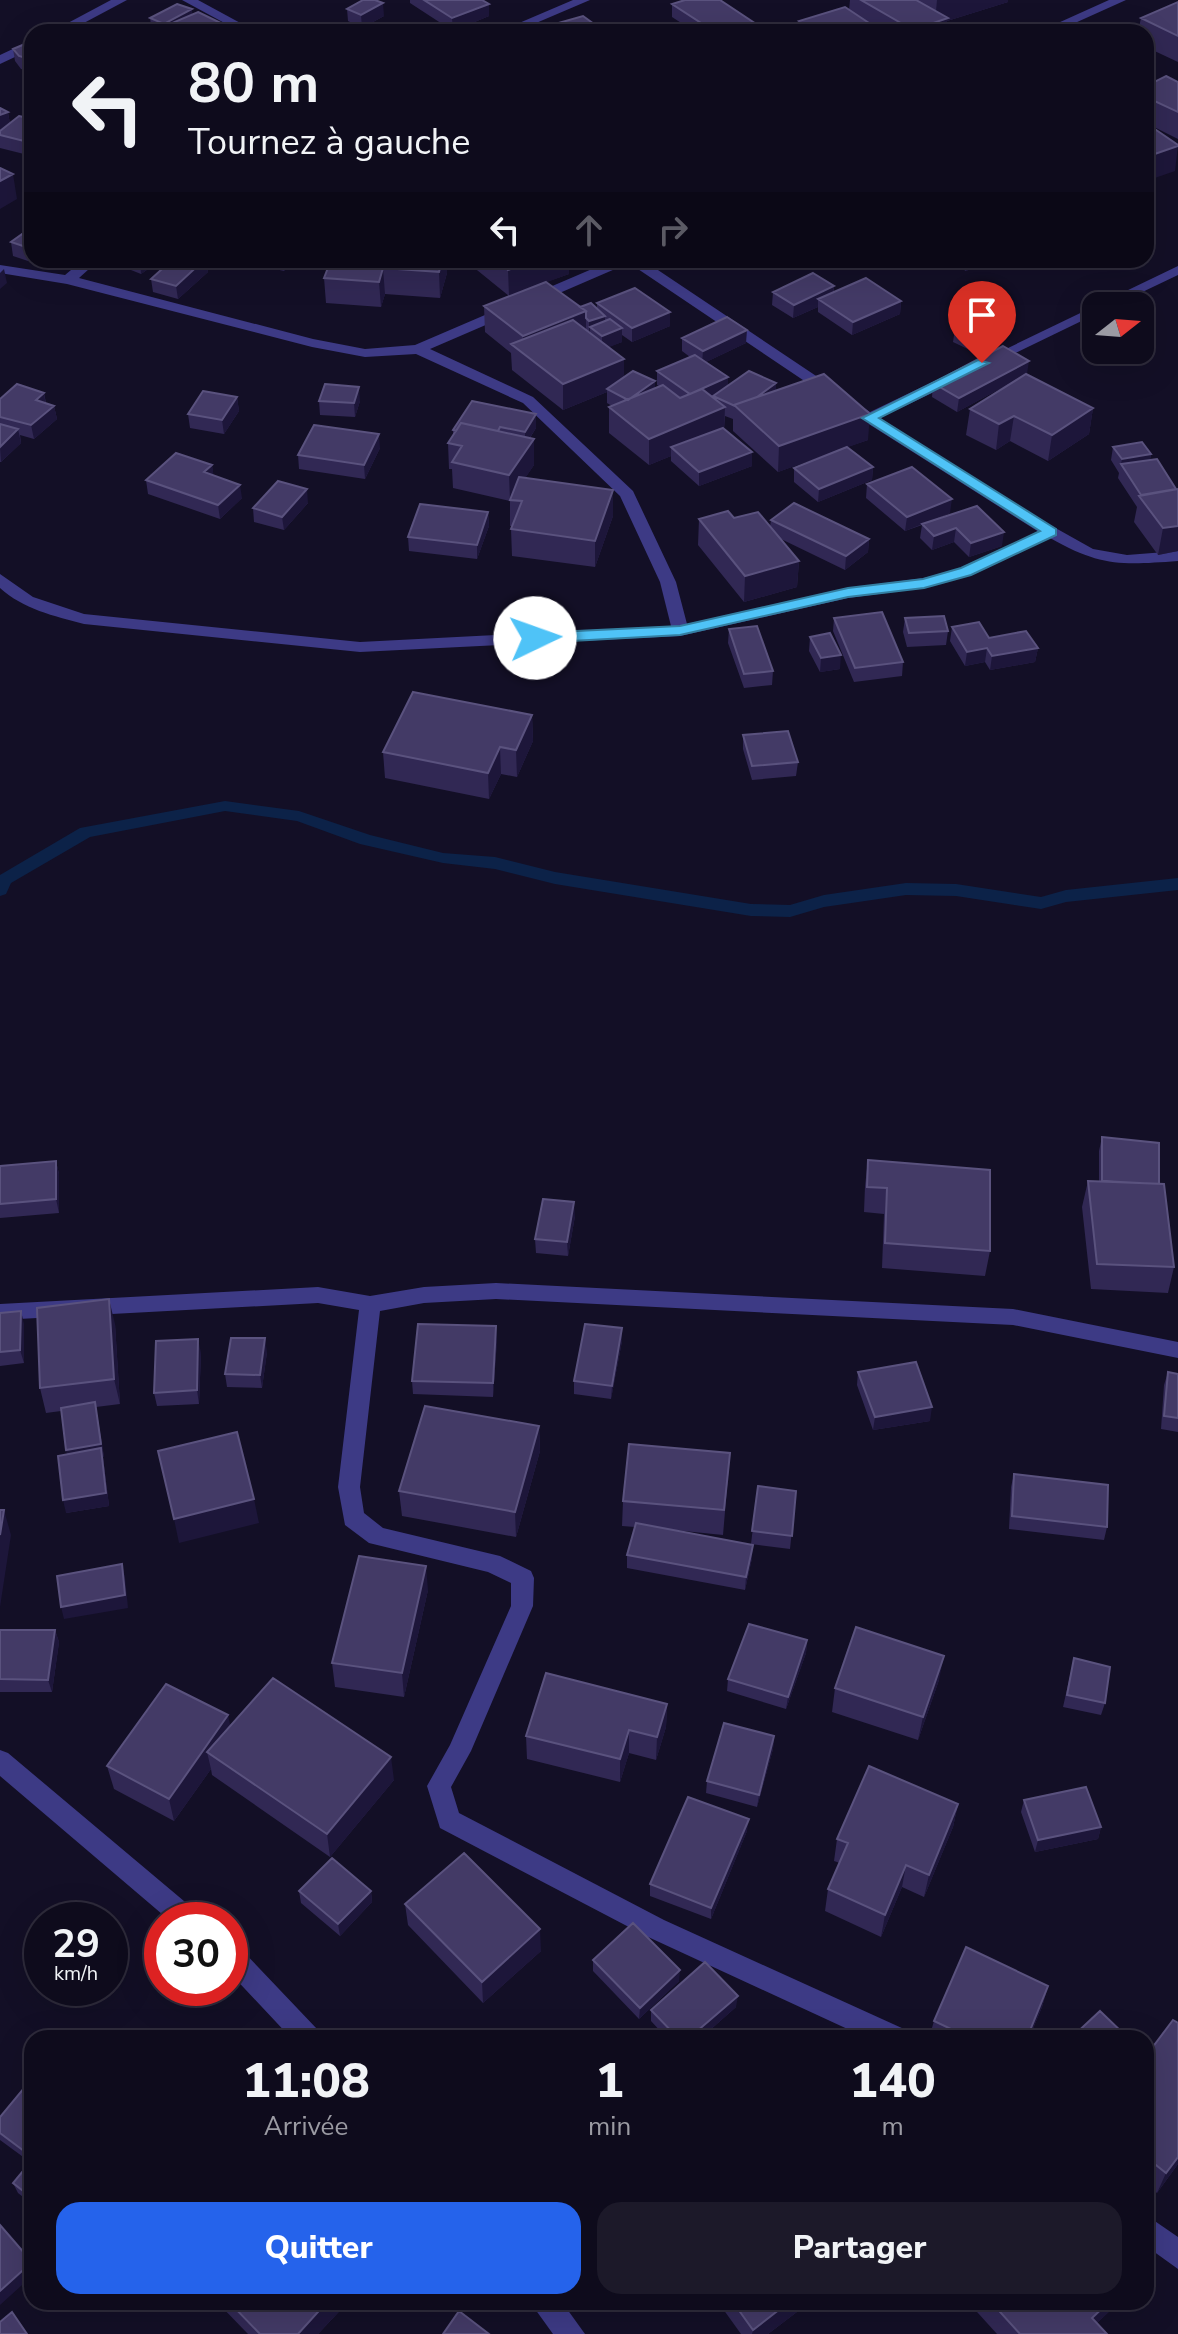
<!DOCTYPE html>
<html lang="fr">
<meta charset="utf-8">
<style>
body{margin:0;font-family:"Nunito Sans",sans-serif;background:#1c1929;color:#f1f3f6;height:100vh;display:flex;flex-direction:column;font-size:30px;white-space:nowrap}
*{box-sizing:border-box;margin:0}
p{font-size:26px;color:#9b9ba3}
.icon{flex:none;width:44px;height:44px;fill:none;stroke:currentColor;stroke-width:2;stroke-linecap:round;stroke-linejoin:round}
.map{position:relative;flex:1;overflow:hidden}
.panel{position:absolute;left:24px;top:2030px;width:1130px;height:280px;display:flex;flex-direction:column;background:#0e0b1c;border-radius:24px;box-shadow:0 8px 32px #0002,0 0 0 2px #2e2b3b}
.panel>*{flex:none}
.top-card{position:absolute;left:24px;top:24px;width:1130px;height:244px;border-radius:24px;box-shadow:0 8px 32px #0002,0 0 0 2px #2e2b3b;background:#0e0b1c;color:#f1f3f6;overflow:hidden}
.needle{width:52px;rotate:73deg}
.buttons{position:absolute;left:1082px;top:292px;display:grid;gap:16px}
.buttons a{display:grid;place-items:center;width:72px;height:72px;border-radius:16px;background:#0e0b1c;box-shadow:0 8px 32px #0002,0 0 0 2px #2e2b3b;font-size:40px}
.speed{position:absolute;left:24px;top:1902px;display:flex;gap:16px;font-size:40px;font-weight:700;text-align:center}
.speed>*{display:grid;place-content:center;width:104px;height:104px;border-radius:50%;background:#0e0b1c;box-shadow:0 8px 32px #0002,0 0 0 2px #2e2b3b;line-height:1}
.speed small{font-size:20px;font-weight:400}
.speed .limit{border:12px solid #d22;background:#fff;color:#111}
.pin{position:absolute;display:grid;place-items:center;width:68px;height:68px;color:#fff;margin:-82px -34px;border-radius:50% 50% 50% 0;rotate:-45deg;box-shadow:0 0 8px #0007}
.pin .icon{rotate:45deg}
.me{position:absolute;width:88px;margin:-44px;rotate:87deg;stroke-linejoin:round;filter:drop-shadow(0 0 6px #0008)}
.turn{display:flex;align-items:center;gap:28px;height:168px;padding:0 32px;font-size:36px}
.turn .icon{width:104px;height:104px;stroke-width:2.5}
.turn b{display:block;font-size:56px;line-height:68px}
.lanes{display:flex;align-items:center;height:76px;padding:0 32px;background:#0003;justify-content:center;gap:40px;direction:ltr}
.lanes .off{opacity:.35}
.eta{display:flex;justify-content:space-evenly;align-items:center;height:136px;text-align:center}
.eta b{font-size:48px;font-weight:800;line-height:56px}
.button{display:flex;gap:16px;margin-top:auto;padding:16px 32px}
.button a{flex:1;height:92px;border-radius:24px;background:#2563eb;color:#fff;font-size:32px;font-weight:800;line-height:92px;text-align:center}
.button a+a{background:#1c1929;color:#f1f3f6}
.map>svg:first-child{display:block}
</style>
<div class="map">
<svg width="1178" height="2334" viewBox="0 0 1178 2334">
<rect width="100%" height="100%" fill="#130f26"/>
<g fill="none" stroke-linecap="round" stroke-linejoin="round">
<path fill="#0c2248" fill-rule="evenodd" d="M225 801 299 811 370 835 443 853 495 857 555 872 751 904 790 905 824 895 906 883 956 884 1041 897 1066 890 1178 878V890L1066 902 1041 909 956 896 906 895 824 907 790 917 751 916 555 884 495 869 443 863 360 844 297 821 225 811 90 837 11 883 6 894 0 896V875L80 828Z"/>
<path fill="#3d3a85" fill-rule="evenodd" d="M111 0H127L67 32H51Z
M182 0H198L257 32H241Z
M573 0H590L515 32H498Z
M1109 0H1126L1055 32H1038Z
M32 40V49L0 64V55Z
M83 260H99L79 278 313 339 365 349 415 345 613 260H643L870 412 951 373H961V379L880 418 1027 512 1093 549 1127 555 1178 551V561C1122 565 1101 567 1050 538L972 575 924 588 848 598 680 636 360 652 84 624C54 616 23 609 0 588V574L33 597 84 614 360 642 671 626 660 582 620 496 523 403 416 354 365 357 312 347 67 284 0 273V265L65 275ZM629 263 864 421 1039 532 960 569 924 578 848 588 687 624 676 582 633 491 533 397 430 349Z
M1178 266V275L1113 306H1096V314L993 364 988 365 981 361Z
M496 1283 1013 1309 1178 1342V1358L1013 1325 496 1299 424 1303 380 1311 360 1487 364 1513 383 1528 500 1556 531 1571 534 1578 533 1606 471 1751 451 1787 459 1813 664 1920 904 2029 908 2038H867L646 1936 440 1828 427 1786 450 1745 511 1606V1583L488 1572 369 1543 345 1525 338 1487 359 1310 318 1303 0 1320V1304L318 1287 370 1296 424 1287Z
M0 1750 8 1753 197 1912 200 1920H169L0 1776Z
M230 1943 239 1947 317 2029 321 2038H291L230 1973Z
M1146 2215 1178 2237V2269L1146 2246Z
M530 2302H562L585 2334H553Z"/>
</g>
<path fill="#312854" d="M410 0H482L489 4V16L453 31 410 3Z
M850 0H1008V2L947 21 946 32H798L799 21 849 10Z
M1178 2V62L1146 47V32H1138L1141 18Z
M672 4 752 32H695L672 17Z
M347 9 384 16 362 28 348 21Z
M192 14 227 32 152 31 150 18Z
M32 41V72L21 69 15 61 13 49Z
M1178 82V139L1146 123V86Z
M0 108 8 112 10 124 32 119V156L0 148V131L5 127 0 130Z
M32 227V260H59L49 268 13 256 11 242Z
M106 260H161L141 274Z
M172 260H217L207 267 208 272 178 299 153 292 151 279Z
M236 260H295L284 271Z
M358 260H447V273L440 298 385 294 381 307 326 303 324 278Z
M472 260H569V274L546 282 580 307 597 309V303L670 312V326L632 342 622 335V342L608 347 624 378 655 388 659 386 657 385V371L690 357 682 351V338L746 343 706 362 728 385 776 383V391L868 440 847 447 873 467 872 480 818 502 794 482V468L846 447 778 472 733 431V419L725 416 724 429 752 466 699 486 671 461V456L649 465 609 433V407L612 406 607 403V392L563 410 512 370 511 353 485 332 484 306 509 296 472 266Z
M811 260H851L822 269Z
M946 260H989L966 271Z
M834 286V292L901 301 900 314 852 335 818 312V307L793 318 772 305 773 292Z
M1006 321 1004 334 976 353 953 342 955 329Z
M1027 374 1093 408 1089 434 1048 461 1010 441 996 450 966 435 970 409 1016 380 957 412 932 397 933 383Z
M44 393 46 403 54 406 57 419 34 439 20 435 21 443 1 462H0V399Z
M237 397 239 411 224 434 190 428 188 414Z
M319 401H360L355 417 320 415Z
M472 401 536 428 530 438 534 439V465L525 478 613 490V516L595 567 512 556 511 529 513 526H510V501L453 488 452 469H449L448 443 453 435V430Z
M1113 447 1151 454 1150 460 1176 489H1178V551L1158 555 1134 522 1137 507 1118 478 1119 473 1111 460Z
M380 448 365 479 299 469 298 455Z
M212 465 213 475 242 498 220 519 148 494 146 480Z
M867 484 950 513 931 521 977 506 1002 546 969 557 954 542 932 550 920 538 922 525 905 531 866 498Z
M308 503 284 530 254 522 253 508Z
M488 512 489 526 477 559 409 551 408 537Z
M734 518 770 527 771 520 869 539 868 552 845 570 781 539 799 561 797 587 744 602 698 545 699 519Z
M834 618 903 662 902 676 854 682 833 631Z
M905 618 948 631 946 645 907 647 903 632Z
M952 627 989 638 1038 648 1035 662 990 670 985 662 965 666 950 641Z
M729 629 773 671 772 685 744 688 728 643Z
M810 637 840 669 820 672 809 651Z
M532 715 533 741 517 777 501 774 489 799 385 778 383 752Z
M743 735 798 762 796 776 752 780 743 749Z
M1102 1137 1159 1184 1174 1267 1168 1293 1091 1289 1082 1207 1088 1181H1099V1151Z
M868 1160 990 1251 985 1276 882 1268 884 1214 864 1212 865 1186Z
M56 1161 59 1174V1213L0 1218V1166Z
M575 1216 568 1256 536 1253 535 1239Z
M0 1313 24 1324V1363L0 1366Z
M115 1324 120 1404 96 1407 104 1457H103L109 1506 66 1513 67 1454 61 1411 46 1413 40 1388Z
M497 1340 493 1397 413 1394 412 1381Z
M622 1341 611 1399 574 1394V1381Z
M267 1352 262 1388 227 1387 225 1374Z
M201 1353 199 1404 157 1406 154 1393Z
M858 1372 930 1421 873 1430 857 1385Z
M1168 1372 1178 1374V1432L1161 1429 1164 1385Z
M539 1426 540 1451 516 1537 402 1516 399 1491Z
M730 1453 723 1535 674 1530 752 1558 745 1590 627 1568V1555L635 1527 622 1526 623 1501Z
M1014 1474 1107 1527 1104 1540 1009 1529 1011 1487Z
M758 1486 796 1491 790 1549 751 1544Z
M428 1590 404 1697 335 1687 332 1663Z
M0 1630H55L59 1642 52 1692H0Z
M807 1640 806 1653 786 1709 727 1691 728 1679Z
M1074 1658 1105 1703 1101 1715 1063 1707Z
M939 1680 918 1740 832 1712 835 1688Z
M667 1704 666 1727 656 1760 629 1753 620 1782 527 1759 526 1736Z
M230 1726 394 1780 330 1857 212 1775 211 1769 174 1821 114 1789 107 1766Z
M774 1736 773 1749 757 1807 706 1793 707 1781Z
M1024 1800 1101 1827 1098 1839 1035 1852 1021 1812Z
M958 1804 953 1827 924 1897 902 1887 881 1937 825 1911 828 1889 840 1863 834 1861 837 1839Z
M747 1831 711 1919 650 1896V1884Z
M299 1891H371L372 1902 340 1936 301 1903Z
M405 1904 541 1951 483 2003 408 1925Z
M593 1960 679 1981 639 2019 593 1971Z
M1048 1986 1042 2007 1029 2038H929L934 2021Z
M736 2007 701 2038H654L663 2034 651 2021V2010Z
M1146 2056 1178 2164 1157 2193 1146 2184Z
M32 2084V2204L18 2193 13 2183 30 2162 0 2140V2117Z
M217 2302H348L318 2334H248Z
M718 2302H810L768 2334H741Z
M968 2302H1119L1097 2323 1107 2334H997Z"/>
<path fill="#1d163a" d="M937 0H1008V2L947 21 946 32H913V30L935 22Z
M383 3 384 16 362 28 361 15Z
M489 4V16L453 31 452 18Z
M192 9 193 22 165 26V32L164 24Z
M753 22 752 32H723Z
M227 26V32H214Z
M8 112 10 125 0 130V115Z
M1178 146 1175 171 1146 181V157Z
M13 174 17 199 0 209V181Z
M48 260H59L49 268Z
M140 260H161L141 274Z
M204 260H206L208 272 178 299 176 286Z
M207 260H217L208 268Z
M283 260H295L284 271Z
M442 260H447V273L440 298 439 272Z
M537 260H569V274L509 296 508 270Z
M823 260H851L822 269Z
M967 260H989L966 271Z
M383 268 385 294 381 307 379 282Z
M4 269 7 283 0 289V273Z
M834 286 833 299H818V307L793 318 794 305Z
M901 301 900 314 852 335 853 322Z
M586 311V337L523 353V336Z
M670 312V326L632 342V328Z
M605 316V329L590 327V334H589V321Z
M1006 321 1004 334 976 353 978 340Z
M622 328V342L602 350V336Z
M747 330 746 343 702 364 703 351Z
M624 359V385L607 389V392L563 410V384Z
M1029 361 1027 374 957 412 959 398Z
M728 377V391L713 396V398L691 395Z
M655 381V395L628 400Z
M776 383V397L741 409Z
M359 387 360 401 355 417 354 403Z
M44 393 46 407 36 400Z
M237 397 239 411 224 434 222 420Z
M54 406 57 419 34 439 31 425Z
M725 407 724 433 671 447V456L649 465V439Z
M1093 408 1089 434 1048 461 1052 435Z
M536 414V428L525 445V432Z
M870 414 868 440 778 472 779 446Z
M1014 416 1010 441 996 450 999 424Z
M18 429 21 443 1 462 0 447Z
M379 434 380 448 365 479 364 465Z
M534 439V465L510 501 509 475Z
M752 452V466L699 486V472Z
M1151 454 1148 467 1121 464 1122 459Z
M212 465 214 478 204 472Z
M873 467 872 480 818 502 819 489Z
M240 485 242 498 220 519 218 505Z
M307 489 308 503 284 530 282 517Z
M613 490V516L595 567V541Z
M952 499 950 513 905 531 907 517Z
M488 512 489 526 477 559V545Z
M1178 526V551L1158 555 1163 528Z
M956 528 954 542 932 550 934 536Z
M1004 532 1002 546 969 557 971 543Z
M869 539 868 552 845 570 846 556Z
M799 561 797 587 744 602 745 576Z
M987 648 985 662 965 666 967 652Z
M1038 648 1035 662 990 670 992 656Z
M841 655 840 669 820 672 821 658Z
M532 715 533 741 517 777 516 750Z
M500 747 501 774 489 799 488 773Z
M56 1161 59 1174V1213L56 1199Z
M574 1202 575 1216 568 1256 567 1242Z
M109 1299 115 1324 120 1404 114 1379Z
M21 1311 24 1324V1363L20 1350Z
M496 1326 497 1340 493 1397V1383Z
M622 1328V1341L611 1399 612 1386Z
M265 1338 267 1352 262 1388 260 1375Z
M198 1339 201 1353 199 1404 197 1390Z
M95 1402 104 1457H103L109 1506 66 1513 63 1500 70 1463 66 1450Z
M932 1407 930 1421 873 1430 875 1417Z
M539 1426 540 1451 516 1537 515 1512Z
M254 1499 259 1523 179 1543 174 1519Z
M4 1510 11 1535 0 1607V1535Z
M753 1545 752 1558 745 1590 746 1577Z
M122 1564 125 1577 128 1608 64 1619 61 1607Z
M426 1566 428 1590 404 1697 402 1673Z
M55 1630 59 1642 52 1692 48 1680Z
M807 1640 806 1653 786 1709 788 1697Z
M944 1656 939 1680 918 1740 923 1717Z
M667 1704 666 1727 656 1760 657 1737Z
M228 1715 233 1738 207 1752 211 1769 174 1821 169 1799Z
M629 1730V1753L620 1782V1759Z
M774 1736 773 1749 757 1807 759 1795Z
M391 1757 394 1780 330 1857 327 1834Z
M958 1804 953 1827 924 1897 929 1875Z
M749 1819 747 1831 711 1919V1908Z
M1101 1827 1098 1839 1035 1852 1038 1840Z
M906 1865 902 1887 881 1937 885 1915Z
M371 1891 372 1902 340 1936 338 1924Z
M540 1929 541 1951 483 2003 482 1982Z
M680 1970 679 1981 639 2019 640 2008Z
M1048 1986 1042 2007 1029 2038H1027Z
M738 1996 736 2007 701 2038H689Z
M1178 2157V2164L1157 2193 1166 2173Z
M32 2262V2276L0 2305V2291Z
M327 2302H348L318 2334H298Z
M789 2302H810L768 2334H752L753 2330Z
M1109 2302H1119L1086 2334 1092 2318Z"/>
<path fill="#433a66" stroke="#5a527e" stroke-width="2" d="M363 0H375L383 3 361 15 347 9Z
M424 0H482L489 4 452 18Z
M685 0H720L753 22 723 32H715L672 4Z
M861 0H916L948 18 913 30Z
M1178 2V36L1141 18Z
M177 4 192 9 164 24 150 18Z
M845 7 881 31 815 32 799 21Z
M198 12 227 26 214 32H176L165 26Z
M583 16 605 32H556L548 26Z
M348 27 358 32H335Z
M32 41V60L19 56 13 49Z
M1166 76 1178 82V112L1146 97V86Z
M0 108 8 112 0 115Z
M19 116 32 119V143L0 135V131Z
M1146 123 1178 145V146L1146 157Z
M0 168 13 174 0 181Z
M32 227V249L11 242Z
M172 260H204L176 286 151 279Z
M331 260 357 261 442 260 439 272 383 268 379 282 324 278Z
M495 260H537L508 270Z
M813 273 834 286 794 305 773 292Z
M866 278 901 301 853 322 818 299Z
M546 282 586 311 523 336 484 306Z
M635 288 670 312 632 328 597 303Z
M591 303 605 316 589 321 586 318V311L580 307Z
M984 310 1006 321 978 340 955 329Z
M727 317 747 330 703 351 682 338Z
M610 319 622 328 602 336 590 327Z
M573 320 624 359 563 384 511 344Z
M1003 346 1029 361 959 398 933 383Z
M695 355 728 377 690 394 657 371Z
M633 371 655 381 628 400 607 389Z
M749 371 776 383 757 397 734 405 735 406 713 396Z
M824 374 870 414 779 446 734 405Z
M1026 374 1093 408 1052 435 1014 416 999 424 970 409Z
M17 384 44 393 36 400 54 406 31 425 0 417V399Z
M325 384 359 387 354 403 319 401Z
M663 385 680 398 702 389 725 407 649 439 609 407Z
M203 391 237 397 222 420 188 414Z
M472 401 536 414 525 432 500 427 498 431 461 423 456 431 453 430Z
M461 423 534 439 509 475 452 462 462 446 448 443Z
M0 424 18 429 0 447Z
M314 425 379 434 364 465 298 455Z
M723 428 752 452 699 472 671 447Z
M1142 442 1151 454 1122 459 1113 447Z
M847 447 873 467 819 489 794 468Z
M176 453 212 465 204 472 240 485 218 505 146 480Z
M1157 459 1176 489 1141 495 1121 464Z
M912 467 952 499 907 517 867 484Z
M519 477 613 490 595 541 511 529 522 501 510 500Z
M278 481 307 489 282 517 253 508Z
M1178 489V526L1163 528 1139 496Z
M794 503 869 539 846 556 771 520Z
M420 504 488 512 477 545 408 537Z
M977 506 1004 532 971 543 956 528 934 536 922 524Z
M728 511 734 518 758 512 799 561 745 576 699 519Z
M882 612 903 662 855 668 834 618Z
M944 616 948 631 909 633 905 618Z
M979 622 989 638 1026 631 1038 648 992 656 987 648 967 652 952 627Z
M757 626 773 671 744 674 729 629Z
M830 633 841 655 821 658 810 637Z
M413 692 532 715 516 750 500 747 488 773 383 752Z
M788 731 798 762 752 766 743 735Z
M1102 1137 1159 1143V1184L1102 1181Z
M868 1160 990 1170V1251L885 1243 887 1188 867 1187Z
M56 1161V1199L0 1204V1166Z
M1088 1181 1164 1184 1174 1267 1097 1264Z
M543 1199 574 1202 567 1242 535 1239Z
M109 1299 114 1379 40 1388 37 1308Z
M21 1311 20 1350 0 1352V1313Z
M418 1324 496 1326 493 1383 412 1381Z
M585 1324 622 1328 612 1386 574 1381Z
M231 1338H265L260 1375 225 1374Z
M198 1339 197 1390 154 1393 156 1341Z
M916 1362 932 1407 875 1417 858 1372Z
M1168 1372 1178 1374V1418L1164 1416Z
M95 1402 101 1444 66 1450 61 1408Z
M425 1406 539 1426 515 1512 399 1491Z
M237 1432 254 1499 174 1519 158 1451Z
M629 1444 730 1453 724 1510 623 1501Z
M101 1448 106 1493 63 1500 58 1456Z
M1014 1474 1108 1485 1107 1527 1012 1516Z
M758 1486 796 1491 792 1536 752 1531Z
M0 1510H4L0 1535Z
M636 1523 753 1545 746 1577 627 1555Z
M359 1556 426 1566 402 1673 332 1663Z
M122 1564 125 1595 61 1607 57 1576Z
M749 1624 807 1640 788 1697 728 1679Z
M856 1627 944 1656 923 1717 835 1688Z
M0 1630H55L48 1680 0 1679Z
M1074 1658 1110 1667 1105 1703 1067 1695Z
M546 1673 667 1704 657 1737 629 1730 620 1759 526 1736Z
M273 1678 391 1757 327 1834 207 1752Z
M166 1684 228 1715 169 1799 107 1766Z
M724 1723 774 1736 759 1795 707 1781Z
M869 1766 958 1804 929 1875 906 1865 885 1915 828 1889 848 1843 837 1839Z
M1086 1787 1101 1827 1038 1840 1024 1800Z
M688 1797 749 1819 711 1908 650 1884Z
M464 1853 540 1929 482 1982 405 1904Z
M332 1858 371 1891 338 1924 299 1891Z
M633 1923 680 1970 640 2008 593 1960Z
M966 1947 1048 1986 1027 2038H970L934 2021Z
M705 1962 738 1996 689 2038H678L651 2010Z
M1100 2011 1128 2038H1071Z
M1173 2020 1178 2023V2157L1166 2173 1146 2157V2056Z
M794 2030 802 2038H786Z
M668 2031 671 2038H654Z
M29 2082 32 2084V2157L0 2133V2117Z
M32 2160V2198L13 2183Z
M0 2225 32 2262 0 2291Z
M229 2302H327L298 2334H260Z
M733 2302H789L753 2330Z
M991 2302H1109L1092 2318 1107 2334H1020Z
M459 2311 489 2334H443Z
M12 2312 27 2334H0V2322Z"/>
<path fill="#4fc3f7" stroke="#337fa1" stroke-width="2" d="M978 360 989 363 879 418 1056 529V535L971 575 924 588 848 597 680 635 535 643 527 638 535 633 680 626 848 588 923 579 961 568 1040 531 862 418Z"/>
</svg>
<div class="buttons">
<a><svg class="needle" viewBox="-14 -14 28 28"><path d="M0-13l5 13h-10z" fill="#e53935"/><path d="M0 13l5-13h-10z" fill="#9b9ba3"/></svg></a>
</div>
<div class="speed"><div>29<small>km/h</small></div><div class="limit">30</div></div>
<div class="pin" style="left:982px;top:363px;background:#d93025"><svg class="icon" aria-label="arrive" viewBox="0 0 24 24"><path d="M6 21V4h12l-3 4 3 4H6"/></svg></div>
<svg class="me" style="left:535px;top:638px" viewBox="-20 -20 40 40"><circle r="19" fill="#fff"/><path d="M0-13L10 11 0 6-10 11z" fill="#4fc3f7"/></svg>
<div class="top-card">
<div class="turn"><svg class="icon" aria-label="left" viewBox="0 0 24 24"><path d="M17 20v-9H6M10 6l-5 5 5 5"/></svg><div><b>80 m</b>Tournez à gauche</div></div>
<div class="lanes"><svg class="icon" aria-label="left" viewBox="0 0 24 24"><path d="M17 20v-9H6M10 6l-5 5 5 5"/></svg><svg class="icon off" aria-label="ahead" viewBox="0 0 24 24"><path d="M12 20V5M6 11l6-6 6 6"/></svg><svg class="icon off" aria-label="right" viewBox="0 0 24 24"><path d="M7 20v-9h11M14 6l5 5-5 5"/></svg></div>
</div>
<section class="panel">
<div class="eta">
<div><b>11:08</b><p>Arrivée</p></div>
<div><b>1</b><p>min</p></div>
<div><b>140</b><p>m</p></div>
</div>
<div class="button"><a>Quitter</a><a>Partager</a></div>
</section>
</div>
